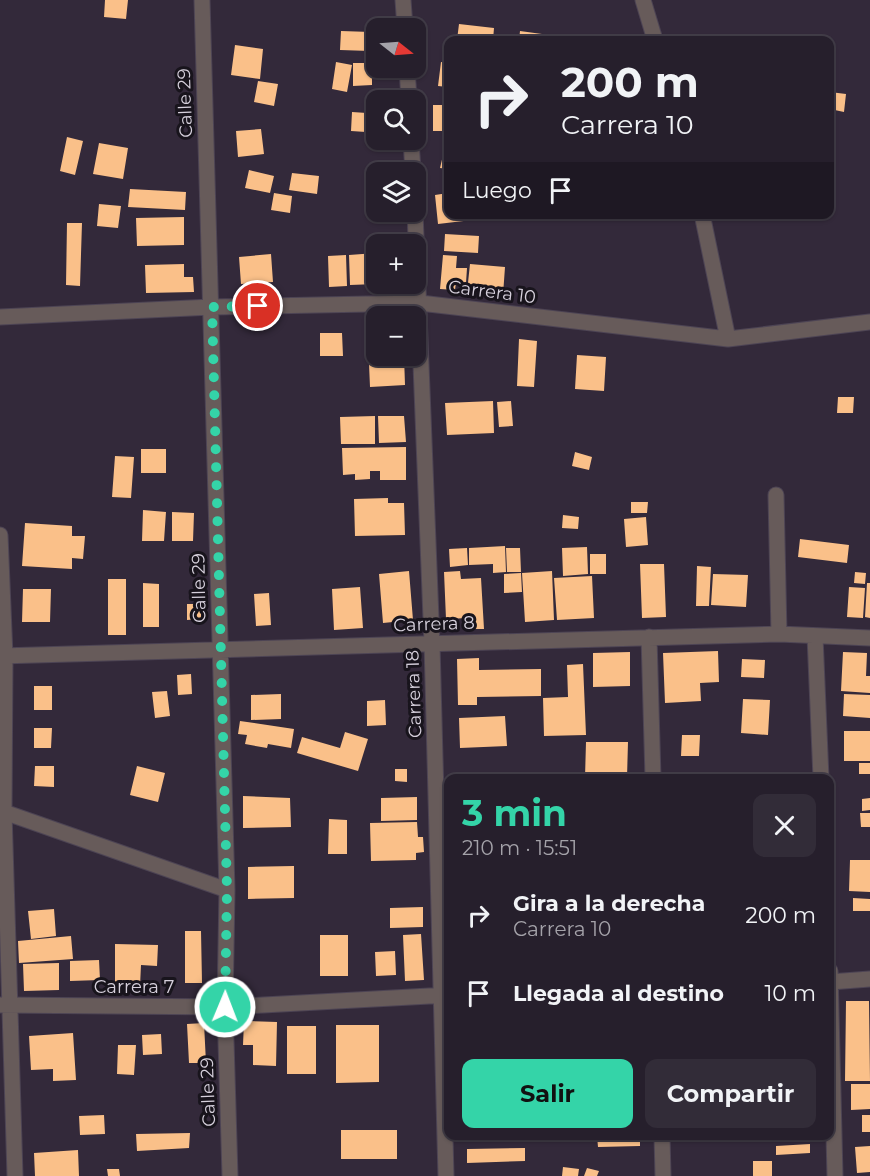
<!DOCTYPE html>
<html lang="es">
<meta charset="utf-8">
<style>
body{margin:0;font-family:Montserrat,sans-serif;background:#322c38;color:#f1f3f6;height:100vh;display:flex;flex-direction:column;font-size:22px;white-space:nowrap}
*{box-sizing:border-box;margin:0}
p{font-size:20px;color:#a4a2a9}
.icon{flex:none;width:33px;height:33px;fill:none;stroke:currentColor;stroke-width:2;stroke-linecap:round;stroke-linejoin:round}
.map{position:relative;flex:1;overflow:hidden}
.side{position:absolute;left:444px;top:774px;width:390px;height:366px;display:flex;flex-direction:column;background:#261f2c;border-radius:12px;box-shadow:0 2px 4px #0004,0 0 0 2px #423d48}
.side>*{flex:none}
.top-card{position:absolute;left:444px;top:36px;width:390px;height:183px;border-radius:12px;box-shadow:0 2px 4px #0004,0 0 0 2px #423d48;background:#261f2c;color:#f1f3f6;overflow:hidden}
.needle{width:39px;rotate:107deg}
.buttons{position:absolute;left:366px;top:18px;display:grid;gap:12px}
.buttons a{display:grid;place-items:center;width:60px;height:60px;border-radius:12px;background:#261f2c;box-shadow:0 2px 4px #0004,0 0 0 2px #423d48;font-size:30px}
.pin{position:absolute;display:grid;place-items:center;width:51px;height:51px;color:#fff;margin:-26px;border:3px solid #fff;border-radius:50%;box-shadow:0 2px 6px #0007}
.me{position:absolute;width:66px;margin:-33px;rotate:1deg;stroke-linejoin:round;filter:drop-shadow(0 0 4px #0008)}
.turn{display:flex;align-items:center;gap:21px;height:126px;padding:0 18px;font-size:27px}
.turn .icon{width:78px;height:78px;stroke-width:2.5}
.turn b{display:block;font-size:42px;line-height:51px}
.then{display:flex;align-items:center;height:57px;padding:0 18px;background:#0003;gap:12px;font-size:22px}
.round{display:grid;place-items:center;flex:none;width:63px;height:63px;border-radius:12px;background:#322c38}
.headline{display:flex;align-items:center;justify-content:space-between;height:102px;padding:0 18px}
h1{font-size:36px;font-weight:700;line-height:45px;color:#34d4a8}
.button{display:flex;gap:12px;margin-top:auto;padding:12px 18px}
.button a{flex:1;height:69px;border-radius:12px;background:#34d4a8;color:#111;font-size:24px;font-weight:700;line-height:69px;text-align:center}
.button a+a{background:#322c38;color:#f1f3f6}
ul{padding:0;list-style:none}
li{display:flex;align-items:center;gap:18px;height:78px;padding:0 18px}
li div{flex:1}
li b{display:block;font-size:22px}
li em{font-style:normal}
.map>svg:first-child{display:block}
</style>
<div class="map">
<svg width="870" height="1176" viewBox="0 0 870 1176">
<rect width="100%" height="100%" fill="#33293a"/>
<path fill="#fac089" d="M105 0H128L126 19 104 17Z
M459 24 494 28 493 40H457Z
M341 31 371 32 370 51 340 50Z
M520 31 542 34 541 40H519Z
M235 45 263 49 260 79 231 75Z
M336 62 352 65 347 92 332 89Z
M441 62 448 63V87L438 86Z
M353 63H372V85L353 86Z
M258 81 278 84 274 106 254 102Z
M830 92 846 94 844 112 830 109Z
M433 105H448V131H433Z
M352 112 367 113 366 132 351 131Z
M261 129 264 154 238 157 236 131Z
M67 137 83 141 75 175 60 171Z
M99 143 128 148 123 179 93 174Z
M444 151 448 152V169L440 168Z
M249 170 274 176 270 193 245 188Z
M292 173 319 176 317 194 289 190Z
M130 189 186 192 185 210 128 207Z
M274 193 292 196 290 213 271 210Z
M448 193V214H471L472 220 438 224 435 195Z
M99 204 121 206 118 228 97 226Z
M184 217V245L137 246 136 218Z
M67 223H82L80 286 66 285Z
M445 234 479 236 478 253 444 251Z
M376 253V284L350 285 349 255Z
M271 254 273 282 241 284 239 257Z
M346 255 347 286 329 287 328 256Z
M443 255 457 256 456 268H467L466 283 456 282 455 290 440 289Z
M184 264V277H193L194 292 146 293 145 265Z
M470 264 505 267 503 295 467 292Z
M367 317H376V356H404L405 385 370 387Z
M320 333H342L343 356H320Z
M519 339 537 341 534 387 517 386Z
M577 355 606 357 604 391 575 389Z
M838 397H854L853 413H837Z
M493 401 494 433 447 435 445 403Z
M511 401 513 426 499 427 497 402Z
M375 416V444H341L340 417Z
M378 416H404L406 442 379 443Z
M406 447V480H380V471H370V479L355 480V474L343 475 342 448Z
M141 449H166V473H141Z
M575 452 592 457 589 470 572 466Z
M115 456 134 457 131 498 112 497Z
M388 498V503H404L405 535 355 536 354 499Z
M631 502H648L647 513H631Z
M143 510 166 512 164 541H142Z
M172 512 194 513 193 541H172Z
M563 515 579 517 578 529 562 528Z
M646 517 648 545 626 547 624 519Z
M25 523 72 526V536H85L83 559 72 558V569L22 566Z
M800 539 849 545 847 563 798 557Z
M505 546 506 572 493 573V564L469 565V548Z
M587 547 588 574 563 576 562 548Z
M467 548 468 565 450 567 449 549Z
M506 548H520L521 572H507Z
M590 554H606V574H590Z
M640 564H664L666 617 642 618Z
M697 566 711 567 709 606H696Z
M409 571 413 620 383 623 379 574Z
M460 571 461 579 481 578 484 629H468V618L446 619 444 572Z
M552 571 554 620 525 622 522 573Z
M855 572 866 573 865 584 854 583Z
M521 573 522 592 504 593V574Z
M713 574 748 575 746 607 711 605Z
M592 576 594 618 557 620 554 578Z
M108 579H126V635H108Z
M143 583 159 584V627H143Z
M867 583H870V618L865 617Z
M360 587 363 628 334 630 332 589Z
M849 587 865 588 863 618 847 617Z
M23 589H51L50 622H22Z
M269 593 271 625 256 626 254 594Z
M187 604H201V619L187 620Z
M718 651 719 682 700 683 701 701 665 703 663 653Z
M630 652V686L593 687V653Z
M843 652 867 653 866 676H870V693L841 691Z
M479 658V670L541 669V696L477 697V705H458L457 659Z
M742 659 765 660 764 678 741 677Z
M583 664 586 735 544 736 543 698 568 697 567 665Z
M191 674 192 694 178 695 177 675Z
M34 686H52V710H34Z
M167 691 170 716 155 718 152 692Z
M281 694V719L251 720V695Z
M844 694 870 695V718L843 716Z
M743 699 770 700 768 735 741 733Z
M385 700 386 725 367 726V701Z
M505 716 507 746 460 748 459 718Z
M240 721 294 729 291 748 268 744 267 748 245 744 247 735 238 734Z
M34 728H52L51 748H34Z
M844 731H870V761H844Z
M345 732 368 739 358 771 297 753 302 737 340 748Z
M682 735H700L699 756H681Z
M586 742H628L627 778H585Z
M859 763H870V774H859Z
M35 766H54V787L34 786Z
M137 766 165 773 158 802 130 795Z
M395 769H407V782L395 781Z
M243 796 290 798 291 827 243 828Z
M417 797V820L381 821V798Z
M870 798V810L862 811V799Z
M860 813H870V827H861Z
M329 819 347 820V854H328Z
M417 822 418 837H423L424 852 416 853V860L371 861 370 823Z
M850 860H870V892L849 891Z
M294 866V898L248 899V867Z
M853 898 870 899V911H853Z
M423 907V927L390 928V908Z
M54 909 56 936 31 939 28 911Z
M185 931H201L202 983H185Z
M421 934 424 980 405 981 403 935Z
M320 935H348V976H320Z
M71 936 73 959 19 963 18 941Z
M115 944 158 945 157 966 141 965 140 986H115Z
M395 951 396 975 376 976 375 952Z
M99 960 100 980 70 981V961Z
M59 963V990L24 991 23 964Z
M846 1001H869L870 1081H845Z
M244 1021 277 1022 276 1066 253 1065V1045H243Z
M204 1023 206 1063H189L187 1024Z
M336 1025H379V1082L336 1083Z
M287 1026H316V1074H287Z
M73 1033 76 1080 53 1081V1069L31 1070 29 1036Z
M161 1034 162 1054 143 1055 142 1035Z
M118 1045H136L134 1075 117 1074Z
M851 1084H870V1109L851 1110Z
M104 1115 105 1134 80 1135 79 1116Z
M862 1115H870V1132H862Z
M341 1130H397V1159H341Z
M190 1133 189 1148 137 1151 136 1134Z
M597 1136H640V1146L598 1147Z
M683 1136H709V1138H683Z
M810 1144V1153L776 1155V1146Z
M870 1146V1172L857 1173 855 1147Z
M525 1148V1161L467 1163V1149Z
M78 1150 79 1176H35L34 1153Z
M753 1161H772V1176H753Z
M563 1167 579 1169 578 1176H562Z
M587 1168 599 1171 597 1176H584Z
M107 1169H119L120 1176H108Z"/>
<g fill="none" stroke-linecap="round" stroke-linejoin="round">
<g stroke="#4d4454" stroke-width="17">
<path id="minor" d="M202 0 227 890 225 1007 230 1176
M403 0 405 28
M643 0 655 40
M407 68 409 100
M411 140 413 172
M415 212 432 644 446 1176
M702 214 728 339
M0 317 212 307 420 303 728 339 870 322
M776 495 779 634
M0 535 5 656 4 812 15 1176
M815 636 821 778
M649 637 653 778
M0 656 779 634 870 638
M4 812 227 890
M830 971 835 1176
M830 982 870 979
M0 1005 225 1007 448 995
M662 1136 663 1176"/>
</g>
<use href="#minor" stroke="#675b5a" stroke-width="15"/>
</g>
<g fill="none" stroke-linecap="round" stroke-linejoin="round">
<path stroke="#34d4a8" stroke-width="10" stroke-dasharray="0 18" d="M225 1007 227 890 212 307 258 306"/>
</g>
<g text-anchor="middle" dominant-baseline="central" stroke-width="6" stroke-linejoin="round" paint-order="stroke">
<g font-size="18" fill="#d6d0dc" stroke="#18141c">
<text transform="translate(185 103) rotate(-92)">Calle 29</text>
<text transform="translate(492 292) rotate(7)">Carrera 10</text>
<text transform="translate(199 588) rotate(-91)">Calle 29</text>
<text transform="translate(434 624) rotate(-2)">Carrera 8</text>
<text transform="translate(414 694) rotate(-92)">Carrera 18</text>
<text x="134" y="987">Carrera 7</text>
<text transform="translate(208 1092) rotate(-92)">Calle 29</text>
</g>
</g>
</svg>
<div class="buttons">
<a><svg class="needle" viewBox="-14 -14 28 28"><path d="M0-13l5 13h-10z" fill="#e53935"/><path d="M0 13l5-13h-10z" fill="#a4a2a9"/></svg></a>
<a><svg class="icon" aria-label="search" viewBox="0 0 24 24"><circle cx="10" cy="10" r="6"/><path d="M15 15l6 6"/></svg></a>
<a><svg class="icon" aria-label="layers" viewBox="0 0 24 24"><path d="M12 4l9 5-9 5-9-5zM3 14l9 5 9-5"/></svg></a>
<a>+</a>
<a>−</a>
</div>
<div class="pin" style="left:258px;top:306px;background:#d93025"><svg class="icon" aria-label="arrive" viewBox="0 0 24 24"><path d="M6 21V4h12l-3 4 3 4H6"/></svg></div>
<svg class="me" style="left:225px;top:1007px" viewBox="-20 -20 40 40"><circle r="17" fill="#34d4a8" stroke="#fff" stroke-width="3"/><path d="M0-11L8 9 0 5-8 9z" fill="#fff"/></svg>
<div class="top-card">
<div class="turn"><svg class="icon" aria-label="right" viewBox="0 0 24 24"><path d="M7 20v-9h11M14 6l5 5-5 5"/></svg><div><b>200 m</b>Carrera 10</div></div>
<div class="then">Luego<svg class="icon" aria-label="arrive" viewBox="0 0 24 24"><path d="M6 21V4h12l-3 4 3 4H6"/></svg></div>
</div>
<section class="side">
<div class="headline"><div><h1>3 min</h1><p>210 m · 15:51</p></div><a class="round"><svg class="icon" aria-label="close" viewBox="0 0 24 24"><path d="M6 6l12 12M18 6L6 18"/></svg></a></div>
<ul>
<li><svg class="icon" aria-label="right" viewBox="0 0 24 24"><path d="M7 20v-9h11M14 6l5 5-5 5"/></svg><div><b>Gira a la derecha</b><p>Carrera 10</p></div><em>200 m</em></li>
<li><svg class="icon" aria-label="arrive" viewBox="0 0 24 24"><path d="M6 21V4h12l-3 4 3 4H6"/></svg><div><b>Llegada al destino</b></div><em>10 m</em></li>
</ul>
<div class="button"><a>Salir</a><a>Compartir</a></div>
</section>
</div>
